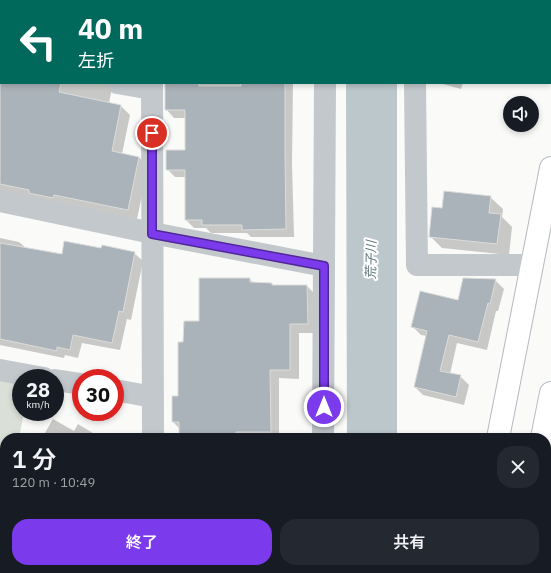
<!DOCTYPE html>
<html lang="ja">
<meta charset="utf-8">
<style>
body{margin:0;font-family:"IBM Plex Sans","Noto Sans JP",sans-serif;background:#242831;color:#f1f3f6;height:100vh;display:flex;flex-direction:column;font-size:15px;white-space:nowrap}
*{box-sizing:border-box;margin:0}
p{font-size:13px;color:#9ea1a6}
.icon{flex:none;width:22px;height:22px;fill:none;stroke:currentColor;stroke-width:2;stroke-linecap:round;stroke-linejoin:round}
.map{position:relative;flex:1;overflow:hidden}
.drawer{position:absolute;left:0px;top:433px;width:551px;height:140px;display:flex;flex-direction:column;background:#171b24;border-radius:16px 16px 0 0;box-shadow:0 2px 6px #0003}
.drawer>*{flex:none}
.banner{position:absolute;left:0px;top:0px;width:551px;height:84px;box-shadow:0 2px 6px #0003;background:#00695c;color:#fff;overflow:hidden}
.tools{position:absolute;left:503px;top:96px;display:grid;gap:8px}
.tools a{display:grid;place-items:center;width:36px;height:36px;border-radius:50%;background:#171b24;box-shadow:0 2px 6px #0003;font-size:20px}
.speed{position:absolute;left:12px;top:369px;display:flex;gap:8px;font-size:20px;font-weight:700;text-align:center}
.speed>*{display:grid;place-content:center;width:52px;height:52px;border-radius:50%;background:#171b24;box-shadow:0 2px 6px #0003;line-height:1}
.speed small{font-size:10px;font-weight:400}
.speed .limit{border:6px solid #d22;background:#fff;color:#111}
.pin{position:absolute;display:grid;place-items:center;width:34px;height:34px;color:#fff;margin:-17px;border:2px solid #fff;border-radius:50%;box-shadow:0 1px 4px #0007}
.me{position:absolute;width:44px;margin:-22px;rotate:0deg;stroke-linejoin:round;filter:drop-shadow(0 0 3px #0008)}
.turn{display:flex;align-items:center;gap:14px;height:84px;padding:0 12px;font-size:18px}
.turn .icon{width:52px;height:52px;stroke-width:2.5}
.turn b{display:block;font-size:28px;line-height:34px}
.round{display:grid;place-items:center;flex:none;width:42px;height:42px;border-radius:16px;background:#242831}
.headline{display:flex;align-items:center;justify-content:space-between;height:68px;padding:0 12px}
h1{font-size:24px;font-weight:600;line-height:30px}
.primary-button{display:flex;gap:8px;margin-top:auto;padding:8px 12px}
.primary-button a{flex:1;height:46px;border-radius:16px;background:#7c3aed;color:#fff;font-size:16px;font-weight:600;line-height:46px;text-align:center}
.primary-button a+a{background:#242831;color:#f1f3f6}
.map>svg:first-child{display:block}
</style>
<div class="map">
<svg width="551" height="573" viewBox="0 0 551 573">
<rect width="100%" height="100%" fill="#fafaf8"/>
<path fill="#dadfd7" d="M0 379 21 383V412H24L19 438H5V552L0 561Z"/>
<path fill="#bbc7cb" d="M346 83H397V438H347Z
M347 568H396V573H347Z"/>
<path fill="#0003" d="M0 0H141L1 1V54Z
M167 0H239V1Z
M431 0H482L431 1Z
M0 77 1 83H113L109 103 121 106 130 115 122 154 139 157 148 167 137 219 0 191Z
M166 83H293L292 163 294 237H251L247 233H211L206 228H194L186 220V177H175L167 169 186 152V118H174L166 109Z
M439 83H463L461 89Z
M490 197 503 209 502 217 512 227 509 255 442 248 430 236Z
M0 238 19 242 26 248 63 255 102 249 134 253 143 261 131 320 127 319 120 350 82 343 78 358 65 355 64 358 0 345Z
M249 279 254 283 272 284 274 286H307L316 295V333H299V379L279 378V438H180V429L173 422 179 397 184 343 200 322Z
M495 280 504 289 498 311H496L487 350 457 343 450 374 460 376 469 385 464 405 423 395 415 387 427 336 421 335 413 327Z
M53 419 74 431 78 424 101 438H42Z
M21 568H84L93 573H24L25 571Z
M180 568H244V573H180Z
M419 568H441L442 569 441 573H418Z"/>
<path fill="#aab3b9" stroke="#dcdcda" d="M0 83H61L59 92 121 105 112 151 139 157 128 210 54 195 53 198 29 193V190L0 184Z
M165 83H199V86H241V83H285V154L286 229 242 230V225H202V220H185V170H166V150H185V110H165Z
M444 191 491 196 489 213 501 214 497 244 429 237 432 207 442 208Z
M64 241 101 248 102 245 135 252 123 312 119 311 112 343 73 335 70 350 57 347V351L0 339V243L62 254Z
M199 278H250V282L272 283V285H307L308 324H290V370H270L271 432H236V438H179V422H172V396H178V342H183L184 321H199Z
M463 278 496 279 490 304 488 303 478 342 449 335 440 371 461 375 456 397 414 387 427 331 411 327 420 291 458 300Z"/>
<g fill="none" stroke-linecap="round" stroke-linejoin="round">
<g stroke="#b3babf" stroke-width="24">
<path id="secondary" d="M498 438 551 168
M542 438 551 393
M472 573 473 568
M516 573 517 568"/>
</g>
<path stroke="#c3c8cc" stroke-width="22" d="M151 0V1
M325 1V0
M413 1V0
M0 61H1
M117 83 152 89
M152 83 153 438
M415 83 417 265H532
M0 201 152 233 324 266
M0 370 44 378
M55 380 81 384
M115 390 153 397
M323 438 325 83
M154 568V573
M324 568V573"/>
<use href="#secondary" stroke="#fff" stroke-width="22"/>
</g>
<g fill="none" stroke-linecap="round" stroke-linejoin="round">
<g stroke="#51269a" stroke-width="10">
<path id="route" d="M152 133V234L324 266V407"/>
</g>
<use href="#route" stroke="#7c3aed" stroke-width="7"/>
</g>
<g text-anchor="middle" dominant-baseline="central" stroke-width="4" stroke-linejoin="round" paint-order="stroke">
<g font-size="13" font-style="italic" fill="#60757c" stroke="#fff">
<text transform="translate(371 260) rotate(-89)">荒子川</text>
</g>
</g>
</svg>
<div class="tools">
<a><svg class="icon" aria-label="sound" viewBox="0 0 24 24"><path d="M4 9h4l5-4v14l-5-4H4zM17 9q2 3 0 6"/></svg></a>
</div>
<div class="speed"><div>28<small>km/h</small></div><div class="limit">30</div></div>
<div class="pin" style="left:152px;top:133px;background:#d93025"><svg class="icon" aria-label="arrive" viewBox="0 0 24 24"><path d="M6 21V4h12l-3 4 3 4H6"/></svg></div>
<svg class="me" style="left:324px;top:407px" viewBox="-20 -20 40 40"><circle r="17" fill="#7c3aed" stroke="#fff" stroke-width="3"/><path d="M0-11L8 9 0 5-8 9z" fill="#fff"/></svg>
<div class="banner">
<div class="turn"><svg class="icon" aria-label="left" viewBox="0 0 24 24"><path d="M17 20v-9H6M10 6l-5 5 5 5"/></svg><div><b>40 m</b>左折</div></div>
</div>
<section class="drawer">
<div class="headline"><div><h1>1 分</h1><p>120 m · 10:49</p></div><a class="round"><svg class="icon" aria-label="close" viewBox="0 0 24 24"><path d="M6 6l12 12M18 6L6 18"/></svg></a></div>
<div class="primary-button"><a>終了</a><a>共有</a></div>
</section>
</div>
